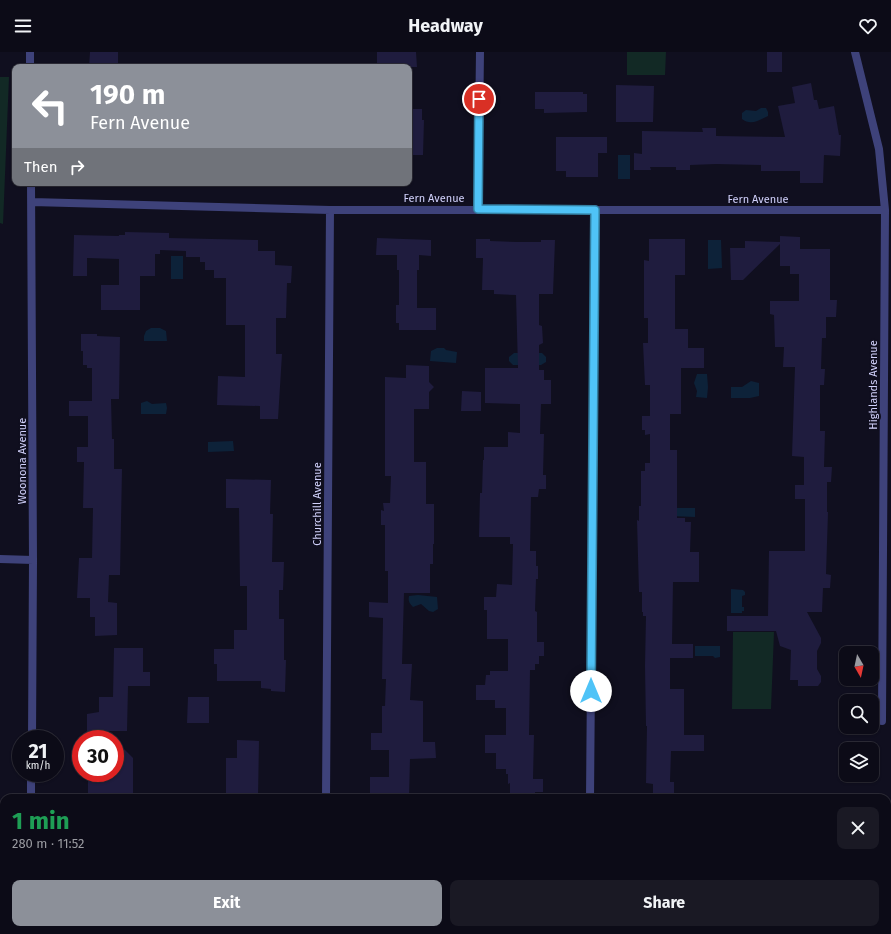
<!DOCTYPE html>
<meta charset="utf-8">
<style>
body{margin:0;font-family:"Fira Sans",sans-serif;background:#1a1924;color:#f1f3f6;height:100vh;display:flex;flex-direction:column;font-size:15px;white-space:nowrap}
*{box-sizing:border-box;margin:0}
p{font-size:13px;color:#9a9ba1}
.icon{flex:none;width:22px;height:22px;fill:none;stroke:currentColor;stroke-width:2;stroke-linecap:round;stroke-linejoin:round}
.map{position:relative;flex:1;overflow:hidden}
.details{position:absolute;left:0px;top:742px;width:891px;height:140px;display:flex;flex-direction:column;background:#0c0b17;border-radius:12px 12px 0 0;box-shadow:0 1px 3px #0004,0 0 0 1px #2c2b36}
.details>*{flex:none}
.guide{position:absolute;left:12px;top:12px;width:400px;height:122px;border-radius:8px;box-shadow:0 1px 3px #0004,0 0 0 1px #2c2b36;background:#8c9099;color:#fff;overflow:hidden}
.needle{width:26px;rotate:171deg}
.buttons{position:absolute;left:839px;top:594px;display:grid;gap:8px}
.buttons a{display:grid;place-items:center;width:40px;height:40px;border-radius:8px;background:#0c0b17;box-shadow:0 1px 3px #0004,0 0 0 1px #2c2b36;font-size:20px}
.speed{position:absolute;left:12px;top:678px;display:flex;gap:8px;font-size:20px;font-weight:700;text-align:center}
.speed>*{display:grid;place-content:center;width:52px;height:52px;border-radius:50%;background:#0c0b17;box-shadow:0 1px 3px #0004,0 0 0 1px #2c2b36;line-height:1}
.speed small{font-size:10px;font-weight:400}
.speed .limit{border:6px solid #d22;background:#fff;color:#111}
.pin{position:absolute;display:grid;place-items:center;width:34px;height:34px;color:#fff;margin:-17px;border:2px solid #fff;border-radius:50%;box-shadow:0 1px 4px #0007}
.me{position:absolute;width:44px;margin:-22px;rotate:0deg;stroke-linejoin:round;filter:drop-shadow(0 0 3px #0008)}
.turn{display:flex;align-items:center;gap:14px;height:84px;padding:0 12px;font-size:18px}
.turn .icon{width:52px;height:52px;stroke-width:2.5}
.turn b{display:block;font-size:28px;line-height:34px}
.then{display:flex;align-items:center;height:38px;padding:0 12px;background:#0003;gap:8px;font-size:15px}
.round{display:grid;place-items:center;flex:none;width:42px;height:42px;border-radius:8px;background:#1a1924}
.headline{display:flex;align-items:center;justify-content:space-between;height:68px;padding:0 12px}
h1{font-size:24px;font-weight:700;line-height:30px;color:#1e9e55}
.action{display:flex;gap:8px;margin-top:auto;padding:8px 12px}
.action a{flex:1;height:46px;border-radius:8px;background:#8c9099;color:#fff;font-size:16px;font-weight:700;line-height:46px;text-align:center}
.action a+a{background:#1a1924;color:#f1f3f6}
header{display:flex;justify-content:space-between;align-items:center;height:52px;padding:0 12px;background:#0c0b17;font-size:18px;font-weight:700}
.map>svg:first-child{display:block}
</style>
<header><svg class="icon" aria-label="menu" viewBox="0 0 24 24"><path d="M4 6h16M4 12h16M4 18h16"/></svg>Headway<svg class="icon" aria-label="heart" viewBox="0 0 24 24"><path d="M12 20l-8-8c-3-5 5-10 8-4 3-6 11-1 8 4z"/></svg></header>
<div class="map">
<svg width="891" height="882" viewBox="0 0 891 882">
<rect width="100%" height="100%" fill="#100f1f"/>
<path fill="#122925" d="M627 0H666L665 23H627Z
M0 25H9L3 172 0 171Z
M733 580H774L771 657H732Z
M887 761H891V838H887Z"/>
<path fill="#0d2239" d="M761 56H766L768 60V64C759 68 751 74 742 67V61L746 58 756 59Z
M618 103H630V127H618Z
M708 188H721L722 216 708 217Z
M171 204H183V227H171Z
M151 276H160L166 279 167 289H144V284L146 279Z
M437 296H444L446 298 457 300 456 311 430 309 431 299Z
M514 301H542L546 305V310L541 313H513L509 309V305Z
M697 322H707L708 335 707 346 696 345 697 339 694 331Z
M751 329 759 331V344L750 346H731V335H742Z
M147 349 152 352 166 351 167 356 166 362H141V351Z
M233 389 234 399 208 400V390Z
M667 456H695V465L671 464Z
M731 537 743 538 745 540V543L742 544V555H744V559H742V561H731Z
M418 543 437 545 438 557 433 560 429 559 421 552 413 555C409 551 408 549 409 544Z
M695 594H720V605L715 606 713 604H695Z"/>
<path fill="#1f1c3e" d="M90 0H118V15H89Z
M377 0H416L417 15H389V13H377Z
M767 0H782V20H767Z
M811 31 814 48H817L819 57 834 54 839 83H841L840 104 824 103 823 131H800V119H761V113L716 112 690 113V118H676V115H650L651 118H634V101L642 102V79L703 80 702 76H716V84L785 85 778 54 795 51 792 35Z
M616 33 654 34 653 70H616Z
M535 40H583V42H587V60L544 61V57H535Z
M409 57H422V68H424L423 103H409Z
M556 85H607V101H598V125H566V119H556Z
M125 180 169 181V186L258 188V199H275V213L292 214 291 231H287L286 266H276V302H282L278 367H260V354L217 353 218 324 245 325V273H226V226H214V218H205V210H200V205H186V199L160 198V202H155V224H140V258H101V233H119V207L87 206V224H73L74 183 119 184V183H125Z
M780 184 800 185V197H830V248H837L836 265H826V286H822L821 317H825L824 333H820V379H825L824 415H832L831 430H827V460H828L826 522 831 523 830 536H823L822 560H807L821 586V591L817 599V617L821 624V630L818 634H798V628H790L791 598 780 594 776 579H727V564H768L769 499H805V447H795V433H804V405L792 404 795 315H783L784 295H775L774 263 770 262V249H799V222H790V214H780V192L743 228H731L730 196H745V189L780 190Z
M377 186 431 188V204L419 203V218H417V256H436V278H399V271H396V253H399V218H397V203H376Z
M476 187H490V189L518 190H541V188H555L553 242H539V273L542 274 543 291 539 293V318H544V328H551V352H541L540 382H544L543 423H546V437H539L538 445H531L530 499H536V514H538V527H536L535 559 537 560V590H544V604H539V612H535V618H530L529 683H534L533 727H543V740H535V746H510V731L508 732V722H506V717H496V701H485V683H506V656H495V648H476V633H485L486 623H490V619H508V587H487V558H484V545H496L497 532 512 533 513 492H510V485H479L480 441H482L483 408H484V395H508V380L520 381V352L485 351V316H518L516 243 494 242V238H482L483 206H476Z
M649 187H685V223H675V277H688V296H704V316H681V362H670V398H677V466H685V470H691L690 500H699V530H673L672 592H693V606H670V637H684V683H704V699H671L670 730H674V746H653V732L646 731 647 674H646L645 614 646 564H643V560H642V540H639L637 468 639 469V454H641V419H645V411H650V382L645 383V378H642V364H650V333H645L643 291H648V266H644V208L649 209Z
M81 282H97V284L120 285 119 347H111L112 387H114V417H122L120 523H109L108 550 117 551V583L95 584V565H90V546H77L79 506H92L93 456H83L84 410H77V395H88V364H69V349H92V316H87V313H83V299H81Z
M406 313 429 314V330L434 335 429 340V357H414V410H426V452H434V492H433V512H430V541H404L402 612H412L410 648 423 649V690H435L436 706 410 707 409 746H370V725H389V698H371V681H382V654H385L386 627H382L383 566 369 565V550L388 551V519H385V473H381V458L384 459 383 451H390L391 424H385V325L406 326Z
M462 339 481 340V359H461Z
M226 427 271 428 270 462H273L272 510H284L283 538H279V567H284V608H286L285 640 271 639V637L261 636V629H217V612H214V597H234V578H247V534H240L239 456H226Z
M114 596H143V620H150V634H128L127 679H87V662L99 660V645H113Z
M188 645H209V671H187Z
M115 688 133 706V746H103V744H88V721H115Z
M237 688 259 689 258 746H226V706H237Z"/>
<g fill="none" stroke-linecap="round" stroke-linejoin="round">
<path stroke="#3e427a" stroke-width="8" d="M855 0 879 97 885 158 882 669
M30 15V0
M31 131 33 508 32 687
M32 150 330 158H885
M478 157 480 0
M0 507 33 508
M31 746V721
M326 746 330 158
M590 746 595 157
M30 882V878
M325 882V878
M590 882V878"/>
</g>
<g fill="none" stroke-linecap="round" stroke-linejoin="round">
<g stroke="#337fa1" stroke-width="10">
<path id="route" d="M479 47 478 157 595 158 591 639"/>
</g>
<use href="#route" stroke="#4fc3f7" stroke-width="7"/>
</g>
<g text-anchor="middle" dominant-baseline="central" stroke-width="4" stroke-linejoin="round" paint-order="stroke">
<g font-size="11" fill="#d1d1fb" stroke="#100f1f">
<text x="434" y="146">Fern Avenue</text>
<text x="758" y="147">Fern Avenue</text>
<text transform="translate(873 333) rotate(-90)">Highlands Avenue</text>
<text transform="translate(22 409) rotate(-90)">Woonona Avenue</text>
<text transform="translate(317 452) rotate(-90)">Churchill Avenue</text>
</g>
</g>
</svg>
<div class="buttons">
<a><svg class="needle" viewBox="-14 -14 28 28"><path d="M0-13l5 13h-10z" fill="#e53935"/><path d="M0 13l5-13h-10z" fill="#9a9ba1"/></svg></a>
<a><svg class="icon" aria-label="search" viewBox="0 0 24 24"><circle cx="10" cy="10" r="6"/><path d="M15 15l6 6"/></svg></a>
<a><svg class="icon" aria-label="layers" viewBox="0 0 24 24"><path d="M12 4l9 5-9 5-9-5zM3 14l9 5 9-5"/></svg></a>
</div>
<div class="speed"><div>21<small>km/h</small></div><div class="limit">30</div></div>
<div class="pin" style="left:479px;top:47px;background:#d93025"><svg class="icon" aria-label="arrive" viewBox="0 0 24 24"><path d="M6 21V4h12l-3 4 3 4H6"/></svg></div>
<svg class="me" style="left:591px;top:639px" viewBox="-20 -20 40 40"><circle r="19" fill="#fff"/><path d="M0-13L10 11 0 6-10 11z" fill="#4fc3f7"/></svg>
<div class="guide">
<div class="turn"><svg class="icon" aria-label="left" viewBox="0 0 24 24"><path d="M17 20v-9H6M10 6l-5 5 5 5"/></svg><div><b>190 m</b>Fern Avenue</div></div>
<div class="then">Then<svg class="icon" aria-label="right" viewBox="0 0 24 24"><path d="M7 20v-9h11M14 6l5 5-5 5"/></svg></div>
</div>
<section class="details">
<div class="headline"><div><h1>1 min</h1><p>280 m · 11:52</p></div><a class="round"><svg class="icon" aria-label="close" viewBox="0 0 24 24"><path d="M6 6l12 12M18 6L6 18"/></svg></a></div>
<div class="action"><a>Exit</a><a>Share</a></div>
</section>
</div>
